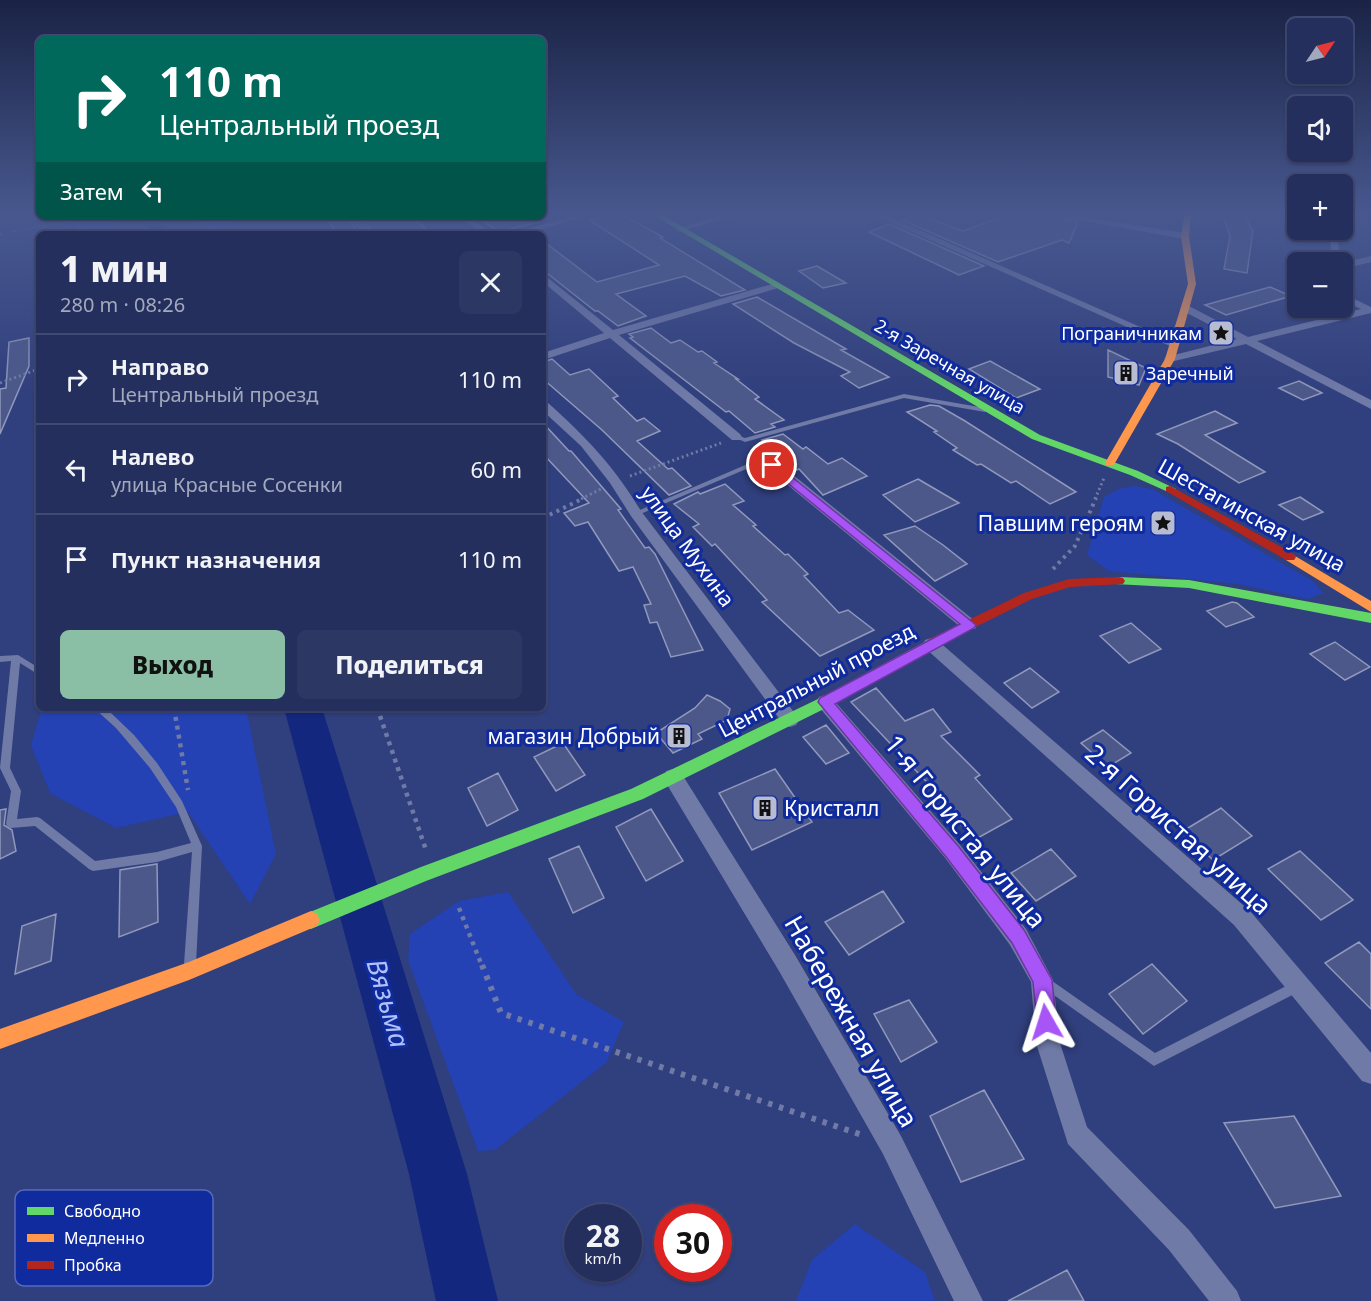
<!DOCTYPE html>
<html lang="ru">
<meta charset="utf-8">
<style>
body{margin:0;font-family:"Noto Sans",sans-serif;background:#2c3764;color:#f1f3f6;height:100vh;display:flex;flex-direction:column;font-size:22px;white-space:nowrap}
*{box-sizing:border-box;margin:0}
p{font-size:20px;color:#a3a9bc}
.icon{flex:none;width:33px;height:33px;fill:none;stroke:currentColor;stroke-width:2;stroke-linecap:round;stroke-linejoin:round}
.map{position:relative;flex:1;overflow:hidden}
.details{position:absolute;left:36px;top:231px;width:510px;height:480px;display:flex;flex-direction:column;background:#242f5e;border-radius:9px;box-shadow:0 2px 4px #0004,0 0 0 2px #414a73}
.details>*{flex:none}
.guide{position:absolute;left:36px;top:36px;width:510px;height:183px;border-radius:9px;box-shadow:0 2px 4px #0004,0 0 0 2px #414a73;background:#00695c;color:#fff;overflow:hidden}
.needle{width:39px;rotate:55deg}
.tools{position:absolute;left:1287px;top:18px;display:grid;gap:12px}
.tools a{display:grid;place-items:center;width:66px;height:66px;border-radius:9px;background:#242f5e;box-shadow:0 2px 4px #0004,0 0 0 2px #414a73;font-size:30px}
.speed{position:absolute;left:564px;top:1204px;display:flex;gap:12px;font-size:30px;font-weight:700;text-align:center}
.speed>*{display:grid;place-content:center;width:78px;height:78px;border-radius:50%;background:#242f5e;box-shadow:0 2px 4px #0004,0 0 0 2px #414a73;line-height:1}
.speed small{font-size:15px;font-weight:400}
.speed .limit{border:9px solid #d22;background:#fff;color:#111}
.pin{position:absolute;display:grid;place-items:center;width:51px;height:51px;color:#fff;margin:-26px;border:3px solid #fff;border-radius:50%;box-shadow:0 2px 6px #0007}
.me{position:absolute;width:66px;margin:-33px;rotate:354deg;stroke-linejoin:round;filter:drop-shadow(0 0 4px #0008)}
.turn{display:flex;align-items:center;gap:21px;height:126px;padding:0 24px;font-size:27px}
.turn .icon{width:78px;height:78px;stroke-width:2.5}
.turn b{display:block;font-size:42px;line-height:51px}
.then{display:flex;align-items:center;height:57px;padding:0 24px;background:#0003;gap:12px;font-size:22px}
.round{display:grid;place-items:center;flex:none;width:63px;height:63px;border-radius:9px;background:#2c3764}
.summary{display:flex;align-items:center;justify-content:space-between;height:102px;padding:0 24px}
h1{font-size:36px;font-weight:800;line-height:45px}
.action{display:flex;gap:12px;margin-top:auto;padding:12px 24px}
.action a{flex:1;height:69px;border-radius:9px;background:#8abfa5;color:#111;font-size:24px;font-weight:800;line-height:69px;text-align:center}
.action a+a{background:#2c3764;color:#f1f3f6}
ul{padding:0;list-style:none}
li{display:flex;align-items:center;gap:18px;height:90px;padding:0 24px;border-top:2px solid #414a73}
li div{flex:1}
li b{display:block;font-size:22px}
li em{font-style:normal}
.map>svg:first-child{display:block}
</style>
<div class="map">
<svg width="1371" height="1301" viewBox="0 0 1371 1301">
<rect width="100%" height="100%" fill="#303f7d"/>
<path fill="#2442b3" d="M81 216H111L122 234H69L67 227 75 219Z
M195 216H232L235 218 223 230 234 234H210Z
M1134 486 1152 489 1313 581 1323 593 1308 599 1238 584 1109 571 1087 555 1104 497 1118 489Z
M42 708H246L276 854 250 904 188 812 116 828 50 793 31 745Z
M508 892 576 994 624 1022 607 1062 495 1150 478 1151 408 960 410 934 459 901Z
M855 1224 925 1272 935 1301H796L812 1260Z"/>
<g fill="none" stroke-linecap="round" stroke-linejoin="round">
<path fill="#13277e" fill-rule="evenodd" d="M141 216H159L170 234H150Z
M284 708H322L467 1174 498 1301H436L409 1174Z"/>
</g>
<path fill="#4c588a" stroke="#9098bb" stroke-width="1.5" d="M619 213 663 237 660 238 745 290 721 296 685 276 616 294 646 316 618 326 598 311H595L543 270V241L597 282 659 265 589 220Z
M1004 213H1037L1078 222 1069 243 1062 240 998 262 902 220 918 214 963 231 1004 216Z
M1222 213H1243L1253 231 1247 273 1224 269 1230 236Z
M326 216H344L361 234H336Z
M358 216H411L432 234H375Z
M476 216H538L539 222 499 232Z
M889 224 984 266 959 275 869 232Z
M817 266 846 283 823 288 799 271Z
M1270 287 1291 296 1226 315 1205 305Z
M757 297 846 349 841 350 889 377 859 388 841 376 850 372 794 343 733 304Z
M651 328 671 343 680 340 698 352 702 351 717 362 714 363 738 379H736L759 397 755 399 784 420 771 424 775 427 755 433 729 411 726 412 630 338 633 337 629 334Z
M29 338V366L0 434V389L6 388 9 342Z
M1108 350 1146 368 1139 385 1108 377Z
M552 359 570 375 589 369 618 396 613 398 637 421 644 418 660 431 637 441 668 469 672 468 691 486 669 495 602 430 543 379V362Z
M990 361 1022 379 1040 389 1016 398 969 369Z
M1299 381 1322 393 1303 400 1279 388Z
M930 405 939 406 965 421 1076 492 1050 504 1016 481 1011 483 981 464 977 465 953 450 957 448 934 432 937 431 907 412Z
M1215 411 1237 423 1205 435 1265 472 1239 483 1178 444 1157 434Z
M543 423 569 451H571L621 509 618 510 645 548 649 547 655 554 703 650 671 657 657 622 650 623 644 605 651 604 633 567 619 571 588 522 575 526 564 513 589 503 543 454Z
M783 434 803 449 806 447 828 464 842 458 867 476 823 495 799 469 797 470 762 445 766 443 762 440Z
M918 479 959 503 915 522 883 495Z
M725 484 744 501 733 505 756 525 753 526 785 555 788 554 808 574 804 576 839 613 848 610 874 630 820 656 762 602 767 600 715 544 712 546 693 527 699 524 674 504 698 492 700 494Z
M1300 497 1323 512 1303 520 1279 505Z
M915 526 943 545 967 564 935 581 884 535Z
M1232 602 1237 603 1254 617 1226 627 1207 611Z
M1131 623 1161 649 1129 663 1100 636Z
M1335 642 1370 667 1345 680 1310 654Z
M1030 668 1059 692 1032 708 1004 683Z
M876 688 905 721 933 709 951 732 941 736 980 775 975 778 1012 819 974 840 952 815 956 813 851 702Z
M707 695 720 701 730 709 727 720 698 734 702 739 673 753 656 733 695 708Z
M826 725 849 753 826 764 803 737Z
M1103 730 1131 753 1108 767 1081 743Z
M563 743 585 775 556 791 534 757Z
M775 769 812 822 752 850 719 793Z
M498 773 518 810 487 826 468 788Z
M1221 808 1252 836 1213 860 1183 831Z
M6 809 4 825 12 830 16 851 0 859V810Z
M651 809 683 861 646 881 616 827Z
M579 846 604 898 573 913 549 859Z
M1051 849 1076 876 1036 901 1011 873Z
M1300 851 1353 900 1321 920 1268 869Z
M157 864 158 922 119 937 120 870Z
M883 891 904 922 849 955 825 922Z
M56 914 51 961 15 974 22 926Z
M1359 942 1371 954V1009L1325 963Z
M1152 964 1187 1001 1143 1034 1109 994Z
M909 1000 937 1042 901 1062 874 1014Z
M984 1090 1024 1159 961 1182 930 1116Z
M1294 1116 1341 1196 1275 1208 1224 1123Z
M1067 1270 1084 1301H1008Z"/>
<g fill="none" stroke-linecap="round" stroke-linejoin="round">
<path stroke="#707aa7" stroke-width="2" stroke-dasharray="1.5 2" stroke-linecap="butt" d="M74 216 83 234
M198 216 218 234
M11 232 75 220"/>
<path stroke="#707aa7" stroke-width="3" stroke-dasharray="2 3" stroke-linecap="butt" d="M0 383 39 369
M630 476 721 443
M581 499 603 488
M1095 499 1104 478"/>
<path stroke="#707aa7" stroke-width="4" stroke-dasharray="3 4.5" stroke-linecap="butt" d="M543 518 584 498
M1053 569 1075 546 1096 498"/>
<path stroke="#707aa7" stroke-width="4.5" stroke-dasharray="4 5" stroke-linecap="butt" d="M174 708 188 790
M384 708 380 716 426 850
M459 908 482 966"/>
<path stroke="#707aa7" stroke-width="6" stroke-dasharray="4.5 7" stroke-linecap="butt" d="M482 965 501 1013 862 1135"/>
<path fill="#707aa7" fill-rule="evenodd" d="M0 233 3 234 0 236Z
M1335 252H1339L1344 263 1340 262Z
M904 394 985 408 988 410 985 412 904 398 745 442 733 437 736 435 745 438Z
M757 460 774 464 775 465 772 467 758 464 638 515H634L633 513Z
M18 655 39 668V675L20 663 10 768 21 791 17 819 37 817 40 818 95 861 157 852 191 843 176 807 150 768 116 728 94 708H104L111 713 134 735 157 763 182 801 202 846 196 964 194 968 190 970 186 968 184 964 192 852 157 862 93 871 89 869 35 826 11 828 8 827 6 824 11 791 0 768 11 661 0 662V656Z
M1045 976 1155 1053 1294 982 1298 980 1302 982 1304 986 1302 990 1154 1066 1041 986 1039 982 1041 978Z"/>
<path fill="#707aa7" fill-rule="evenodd" d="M583 213H598L524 234H510Z
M729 213H744L679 232 675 229Z
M869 213H881L1179 344 1178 346H1170Z
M1039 213H1061L1185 233 1189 236 1185 239Z
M346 216H355L373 234H364Z
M459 216H468L492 234H482Z
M1328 230H1336L1340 255 1332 253Z
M1371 256V262L1342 269V263Z
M543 274 613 330 772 284H778V288L619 335 740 434 742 437 740 440H732L610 338 543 360V353L604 333 543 282Z
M1342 293 1371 307V313L1257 341 1371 400V409L1246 344 1170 362 1164 359 1166 357 1237 339 1181 310V306H1189L1248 337 1361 309 1342 300Z
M543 401 547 402C587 438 613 465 641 511L796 715 799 720 796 725 790 727 784 725 631 516 610 483 581 446 543 411Z
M772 461 777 462 975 621 977 625 975 629H963L767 468 765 465Z
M931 638 937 640 1250 911 1371 1053V1084L1362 1081 1234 925 925 648 923 644 925 640Z
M825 695 831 697 960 845 1026 929 1053 980 1060 1043 1087 1127 1189 1230 1237 1291 1241 1301H1209L1169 1250 1068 1144 1036 1043 1031 982 1010 945 946 859 819 707 816 702 819 697Z
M673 769 680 771 795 955 901 1136 983 1301H954L883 1154 779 971 666 783 664 777 666 771Z"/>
<path fill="#63d668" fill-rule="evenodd" d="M650 213H659L1040 435 1138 471 1176 489 1174 491H1166L1130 475 1032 439Z
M1119 577 1189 580 1371 613V623L1189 588 1115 584 1113 581 1115 578Z
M934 637 939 639 941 642 939 645 830 706 643 799 426 881 311 929 305 926 302 920 305 914 421 867 631 789 820 698Z"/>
<path fill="#ff974d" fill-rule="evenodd" d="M1185 213H1191L1189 236 1196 284 1175 359 1115 463 1114 465H1106L1105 463 1165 359 1188 284 1181 236Z
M1290 553 1371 601V612L1286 560 1284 557Z
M311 911 317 914 320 920 317 926 189 980 0 1049V1029L189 962Z"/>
<path fill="#b3261e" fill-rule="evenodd" d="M1170 486 1294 554 1296 557 1294 560H1286L1166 491V487Z
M1119 577 1123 578 1125 581 1123 584 1070 587 1032 599 939 645H929L927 642 929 639 1024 593 1069 579Z"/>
</g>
<linearGradient id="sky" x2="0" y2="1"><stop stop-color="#1a2345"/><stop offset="0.54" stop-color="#48588f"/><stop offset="1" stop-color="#48588f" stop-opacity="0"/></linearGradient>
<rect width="1371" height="396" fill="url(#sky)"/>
<path fill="#a855f7" stroke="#6d37a1" stroke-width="1.5" d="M772 461 976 625 974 628 835 704 959 847 1024 930 1052 980 1056 1022 1053 1029 1046 1032 1040 1029 1037 1022 1033 982 1012 943 947 858 818 702 820 698 960 624 768 467V462Z"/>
<defs>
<g id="sight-square" transform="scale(1.35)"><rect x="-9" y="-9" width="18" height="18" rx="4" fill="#b7bcd2" stroke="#102b9d"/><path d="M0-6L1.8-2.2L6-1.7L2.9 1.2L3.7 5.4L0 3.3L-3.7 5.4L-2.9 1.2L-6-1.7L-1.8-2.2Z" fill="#111"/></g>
<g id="building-square" transform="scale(1.35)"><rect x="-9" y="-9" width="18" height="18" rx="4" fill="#b7bcd2" stroke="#102b9d"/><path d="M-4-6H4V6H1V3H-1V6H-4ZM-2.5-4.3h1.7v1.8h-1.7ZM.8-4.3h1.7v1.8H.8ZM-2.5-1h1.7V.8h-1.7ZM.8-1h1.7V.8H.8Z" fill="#111"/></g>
</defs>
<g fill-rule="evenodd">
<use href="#sight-square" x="1221" y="333"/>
<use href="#building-square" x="1126" y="373"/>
<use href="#sight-square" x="1163" y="523"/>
<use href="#building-square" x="679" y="736"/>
<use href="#building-square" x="765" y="808"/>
</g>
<g text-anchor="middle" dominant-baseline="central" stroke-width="6" stroke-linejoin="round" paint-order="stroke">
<g font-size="18" fill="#fff" stroke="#102b9d" text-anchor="end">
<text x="1202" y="333">Пограничникам</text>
<text x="1146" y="373" text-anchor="start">Заречный</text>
</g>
<g font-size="18" fill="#fff" stroke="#102b9d">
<text transform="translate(950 366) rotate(30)">2-я Заречная улица</text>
</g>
<g font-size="21" fill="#fff" stroke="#102b9d">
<text transform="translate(1252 515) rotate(29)">Шестагинская улица</text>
<text transform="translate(688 546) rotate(54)">улица Мухина</text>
<text transform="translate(816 680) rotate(-28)">Центральный проезд</text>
</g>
<g font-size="21" fill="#fff" stroke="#102b9d" text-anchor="end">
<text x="1144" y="523">Павшим героям</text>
<text x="660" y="736">магазин Добрый</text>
<text x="784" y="808" text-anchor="start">Кристалл</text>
</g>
<g font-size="26" fill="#fff" stroke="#102b9d">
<text transform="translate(1179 829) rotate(42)">2-я Гористая улица</text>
<text transform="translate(966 831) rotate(51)">1-я Гористая улица</text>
<text transform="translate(852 1021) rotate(60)">Набережная улица</text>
</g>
<g font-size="27" font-style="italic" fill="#b1c1fb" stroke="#102b9d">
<text transform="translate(389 1003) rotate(74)">Вязьма</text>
</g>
</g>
<rect x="15" y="1190" width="198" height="96" rx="9" fill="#102b9d" stroke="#586bba" stroke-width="1.5"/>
<rect x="27" y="1207" width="27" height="8" fill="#63d668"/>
<rect x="27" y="1234" width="27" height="8" fill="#ff974d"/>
<rect x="27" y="1261" width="27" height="8" fill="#b3261e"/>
<g font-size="16" fill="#fff">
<text x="64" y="1217">Свободно</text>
<text x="64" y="1244">Медленно</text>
<text x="64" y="1271">Пробка</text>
</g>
</svg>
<div class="tools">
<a><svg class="needle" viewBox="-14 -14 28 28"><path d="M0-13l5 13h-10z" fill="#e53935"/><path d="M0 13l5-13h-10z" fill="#a3a9bc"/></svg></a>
<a><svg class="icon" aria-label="sound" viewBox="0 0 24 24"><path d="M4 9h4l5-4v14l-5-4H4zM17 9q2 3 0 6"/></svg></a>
<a>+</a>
<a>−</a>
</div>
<div class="speed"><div>28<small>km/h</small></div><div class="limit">30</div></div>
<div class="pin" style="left:772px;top:465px;background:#d93025"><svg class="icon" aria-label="arrive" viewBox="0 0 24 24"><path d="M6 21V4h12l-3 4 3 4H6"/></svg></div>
<svg class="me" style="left:1046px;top:1022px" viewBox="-20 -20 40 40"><path d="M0-17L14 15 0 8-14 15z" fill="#a855f7" stroke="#fff" stroke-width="4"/></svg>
<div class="guide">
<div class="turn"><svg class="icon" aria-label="right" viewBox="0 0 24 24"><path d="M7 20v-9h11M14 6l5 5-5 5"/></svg><div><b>110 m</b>Центральный проезд</div></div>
<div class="then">Затем<svg class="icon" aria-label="left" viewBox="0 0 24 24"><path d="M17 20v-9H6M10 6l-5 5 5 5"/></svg></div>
</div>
<section class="details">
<div class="summary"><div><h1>1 мин</h1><p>280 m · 08:26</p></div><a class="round"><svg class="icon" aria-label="close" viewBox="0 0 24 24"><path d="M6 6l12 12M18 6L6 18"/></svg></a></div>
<ul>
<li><svg class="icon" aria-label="right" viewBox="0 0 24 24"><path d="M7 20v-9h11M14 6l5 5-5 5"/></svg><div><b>Направо</b><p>Центральный проезд</p></div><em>110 m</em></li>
<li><svg class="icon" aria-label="left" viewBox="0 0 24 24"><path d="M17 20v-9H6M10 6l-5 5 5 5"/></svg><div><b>Налево</b><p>улица Красные Сосенки</p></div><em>60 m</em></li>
<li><svg class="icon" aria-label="arrive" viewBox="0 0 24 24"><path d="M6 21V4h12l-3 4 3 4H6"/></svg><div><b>Пункт назначения</b></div><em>110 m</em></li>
</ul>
<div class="action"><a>Выход</a><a>Поделиться</a></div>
</section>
</div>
